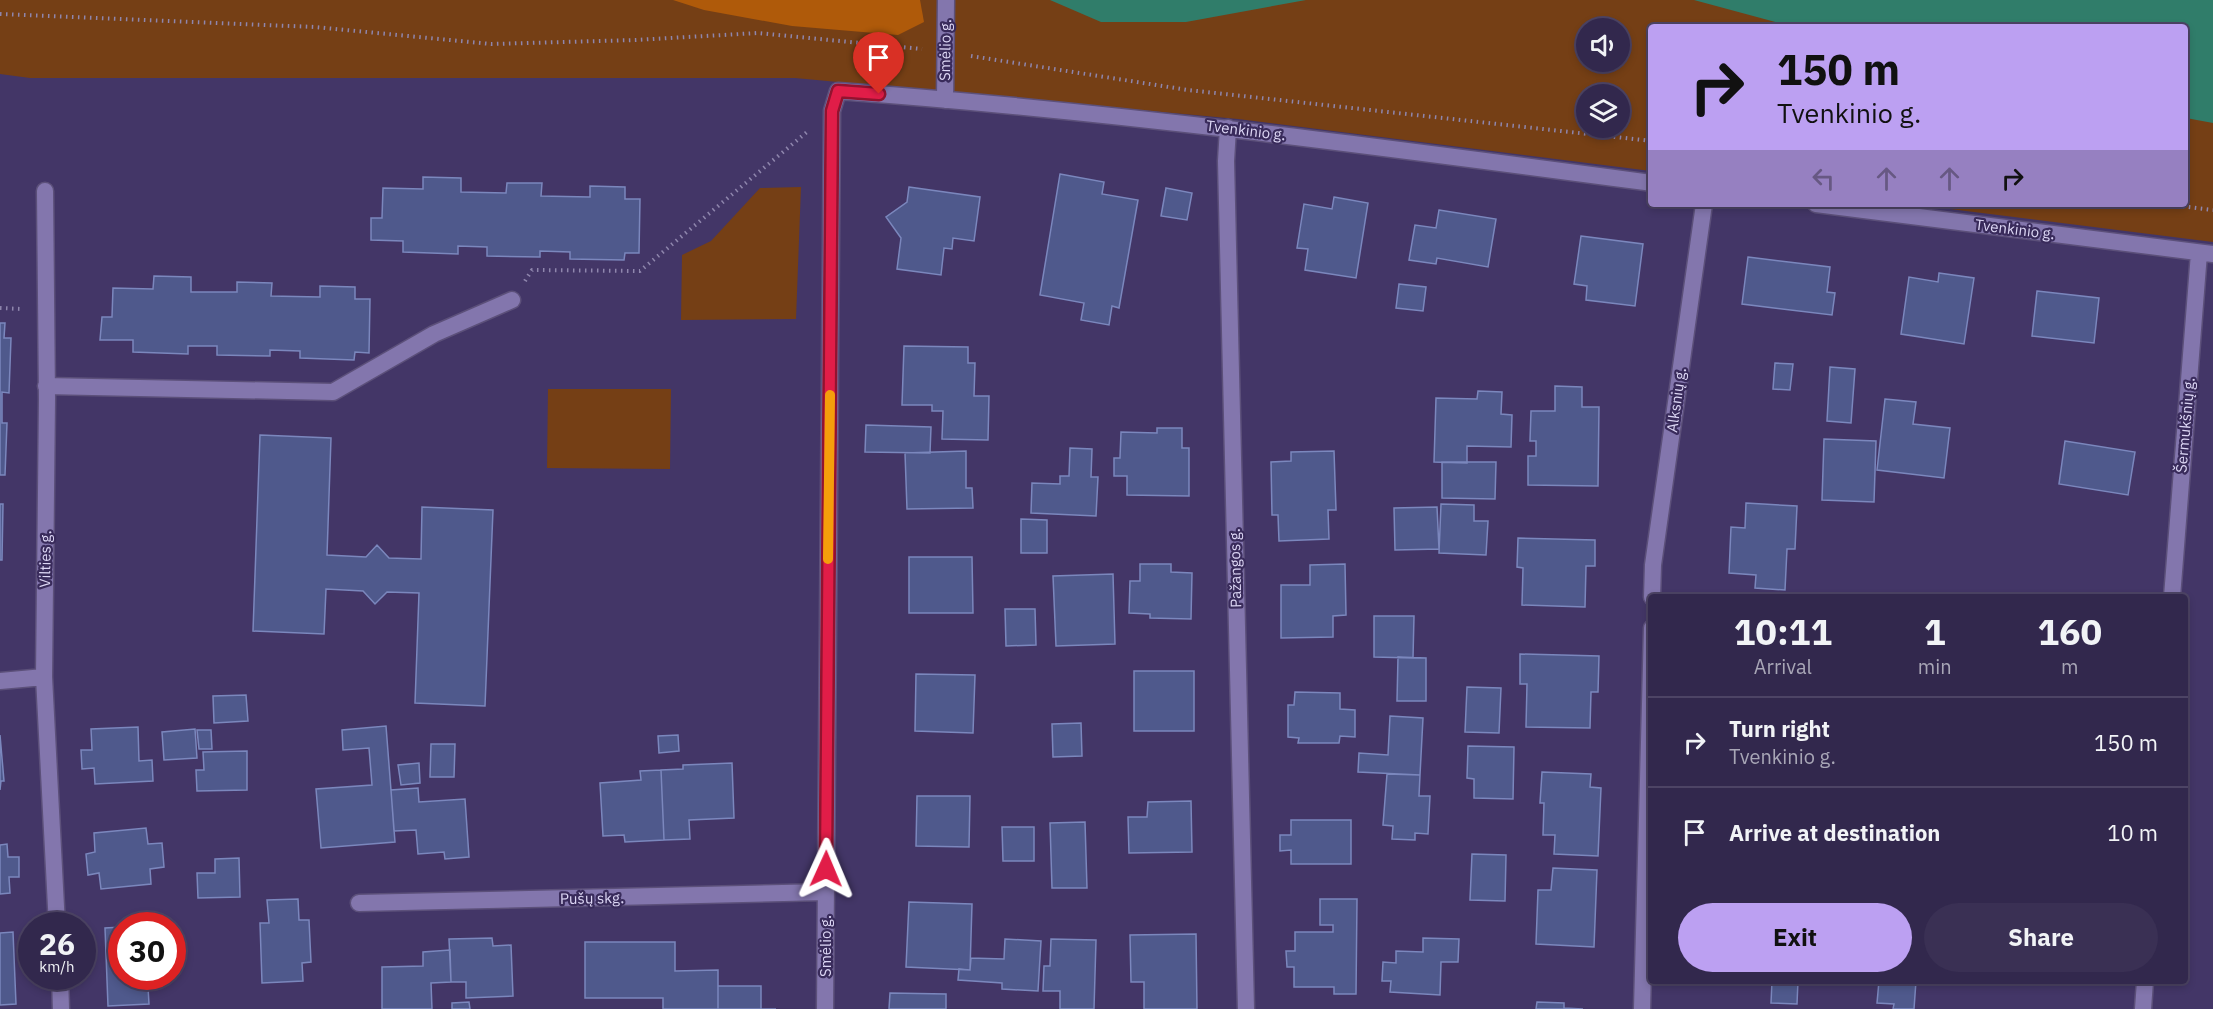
<!DOCTYPE html>
<meta charset="utf-8">
<style>
body{margin:0;font-family:"IBM Plex Sans",sans-serif;background:#3a3054;color:#f1f3f6;height:100vh;display:flex;flex-direction:column;font-size:22px;white-space:nowrap}
*{box-sizing:border-box;margin:0}
p{font-size:20px;color:#a8a6b6}
.icon{flex:none;width:33px;height:33px;fill:none;stroke:currentColor;stroke-width:2;stroke-linecap:round;stroke-linejoin:round}
.map{position:relative;flex:1;overflow:hidden}
.details{position:absolute;left:1648px;top:594px;width:540px;height:390px;display:flex;flex-direction:column;background:#32284d;border-radius:6px;box-shadow:0 3px 9px #0003,0 0 0 2px #4d4465}
.details>*{flex:none}
.top-card{position:absolute;left:1648px;top:24px;width:540px;height:183px;border-radius:6px;box-shadow:0 3px 9px #0003,0 0 0 2px #4d4465;background:#bca0f2;color:#111;overflow:hidden}
.buttons{position:absolute;left:1576px;top:18px;display:grid;gap:12px}
.buttons a{display:grid;place-items:center;width:54px;height:54px;border-radius:50%;background:#32284d;box-shadow:0 3px 9px #0003,0 0 0 2px #4d4465;font-size:30px}
.speed{position:absolute;left:18px;top:912px;display:flex;gap:12px;font-size:30px;font-weight:700;text-align:center}
.speed>*{display:grid;place-content:center;width:78px;height:78px;border-radius:50%;background:#32284d;box-shadow:0 3px 9px #0003,0 0 0 2px #4d4465;line-height:1}
.speed small{font-size:15px;font-weight:400}
.speed .limit{border:9px solid #d22;background:#fff;color:#111}
.pin{position:absolute;display:grid;place-items:center;width:51px;height:51px;color:#fff;margin:-62px -26px;border-radius:50% 50% 50% 0;rotate:-45deg;box-shadow:0 0 6px #0007}
.pin .icon{rotate:45deg}
.me{position:absolute;width:66px;margin:-33px;rotate:1deg;stroke-linejoin:round;filter:drop-shadow(0 0 4px #0008)}
.turn{display:flex;align-items:center;gap:21px;height:126px;padding:0 30px;font-size:27px}
.turn .icon{width:78px;height:78px;stroke-width:2.5}
.turn b{display:block;font-size:42px;line-height:51px}
.lanes{display:flex;align-items:center;height:57px;padding:0 30px;background:#0003;justify-content:center;gap:30px;direction:ltr}
.lanes .off{opacity:.35}
.eta{display:flex;justify-content:space-evenly;align-items:center;height:102px;text-align:center}
.eta b{font-size:36px;font-weight:800;line-height:42px}
.button{display:flex;gap:12px;margin-top:auto;padding:12px 30px}
.button a{flex:1;height:69px;border-radius:36px;background:#bca0f2;color:#111;font-size:24px;font-weight:800;line-height:69px;text-align:center}
.button a+a{background:#3a3054;color:#f1f3f6}
ul{padding:0;list-style:none}
li{display:flex;align-items:center;gap:18px;height:90px;padding:0 30px;border-top:2px solid #4d4465}
li div{flex:1}
li b{display:block;font-size:22px}
li em{font-style:normal}
.map>svg:first-child{display:block}
</style>
<div class="map">
<svg width="2213" height="1009" viewBox="0 0 2213 1009">
<rect width="100%" height="100%" fill="#433667"/>
<path fill="#753f15" fill-rule="evenodd" d="M0 0H2213V242L1910 204H2186V27H1652L1651 171 1238 119 795 78H30L0 74ZM1587 28H1620V62H1587ZM1587 94H1620V128H1587Z
M801 187 796 319 681 320 682 255 711 241 760 188Z
M548 389H671L670 469 547 468Z"/>
<path fill="#af5a0a" d="M673 0H920L924 22 898 35 792 26 704 10Z"/>
<path fill="#307d6a" d="M1050 0H1306L1186 22H1101Z
M1694 0H2213V123L2186 118V27H1794Z"/>
<path fill="#4f598c" stroke="#7b87bd" stroke-width="1.5" d="M1060 174 1104 182 1102 194 1138 200 1119 308 1112 306 1109 325 1081 320 1084 303 1040 295Z
M423 177 461 178V192L506 193 507 183H542L541 196 590 197V186L625 187V199H640L639 253H625L624 260 570 259V252L540 251V257L487 256V247L458 246V254L403 252V241L371 240V218H382L383 188 423 189Z
M909 187 980 197 974 241 953 238 952 249 944 248 941 275 897 269 901 238 886 217 907 202Z
M1166 188 1192 193 1187 220 1161 216Z
M1334 197 1368 203 1356 278 1305 270 1308 249 1297 248 1304 204 1332 209Z
M1439 210 1496 219 1488 267 1437 258 1436 264 1409 260 1415 225 1436 228Z
M1581 236 1643 244 1635 306 1586 300 1587 286 1574 284Z
M1748 257 1830 267 1827 292 1835 293 1832 315 1742 304Z
M1939 273 1974 278 1964 344 1901 334 1909 277 1938 282Z
M154 276 191 277V292H237V282L272 283 271 296 320 297V286L355 287V299H370L369 353 355 352 354 360 300 358V351L270 350V356L217 355V346H188V354L133 352V340H100L102 317H112L113 288 153 289Z
M1399 284 1426 287 1423 311 1396 308Z
M2037 291 2099 298 2094 343 2032 336Z
M0 323H5L4 338H11L9 393 2 392V423H7L5 475H0Z
M904 346 968 347V363H975L974 396H989L988 440 942 439 943 411H932V405H902Z
M1775 363 1793 364 1790 390 1773 389Z
M1830 367 1855 369 1851 423 1827 421Z
M1555 386 1582 387V407H1599L1598 486 1528 485V456H1536V441H1530L1531 411H1555Z
M1478 391 1502 392 1501 414 1512 415 1511 447 1467 446V463L1434 462 1436 398 1477 399Z
M1885 399 1916 402 1913 424 1950 428 1944 478 1877 470Z
M866 425 931 427 930 453 865 452Z
M1157 428H1182V448H1189V496L1127 495V476H1114V458H1120L1121 432 1157 433Z
M260 435 331 438 327 555 366 557 377 545 389 558 421 559 422 507 493 510 485 706 415 703 419 593 387 592 375 604 363 591 326 589 324 634 253 631Z
M1824 439 1876 441 1874 502 1822 500Z
M2065 441 2135 452 2128 495 2059 484Z
M1070 448 1092 449 1091 477H1098L1096 516 1031 513 1032 483 1060 484V476H1069Z
M966 451V488H972L973 508 907 509 905 453Z
M1334 451 1336 510H1328L1329 539 1279 541 1278 515H1272L1271 462 1291 461V452Z
M1442 462H1496L1495 499 1442 498Z
M1746 503 1797 506 1795 549H1787L1785 590 1755 588 1756 575 1729 573 1731 527 1745 528Z
M0 504H3L2 560H0Z
M1441 504 1474 505V521H1488L1486 555 1439 553Z
M1437 507 1439 549 1395 550 1394 508Z
M1021 519 1047 520V553H1021Z
M1518 538 1595 540V566H1586L1585 607 1522 605 1523 568 1517 567Z
M909 557H972L973 613H909Z
M1140 564H1171V572L1192 573 1191 619 1150 618V614L1129 613 1130 581H1140Z
M1345 564 1346 615 1333 616V637L1281 638V585H1310V565Z
M1113 574 1115 644 1056 646 1053 576Z
M1005 609H1035L1036 645 1006 646Z
M1374 616H1414L1413 658 1374 657Z
M1520 654 1599 656 1598 692H1591L1590 728 1526 727 1527 684H1520Z
M1398 657 1426 658V701H1397Z
M1134 671H1194V731H1134Z
M916 674 975 675 973 733 915 731Z
M1467 687 1501 688 1499 733 1465 732Z
M1295 692 1340 693V709L1355 710V737L1340 736 1339 743H1298L1299 738 1288 737V705H1294Z
M246 695 248 721 214 723 213 696Z
M1390 716 1423 718 1420 775 1358 772 1359 753 1388 755Z
M1081 723 1082 756 1053 757 1052 724Z
M386 726 395 842 321 848 316 789 372 785 369 748 343 750 342 730Z
M138 727 139 761 152 760 153 781 95 784 94 768 82 769 81 750H92L91 729Z
M195 729 197 758 164 760 162 732Z
M197 730H211L212 749H199Z
M0 735 4 781H1L0 790Z
M678 735 679 751 659 753 658 736Z
M431 744H455L454 777H430Z
M1468 746 1514 747 1513 799 1474 798V779L1467 778Z
M247 751V790L197 791 196 770H204L203 752Z
M419 763 420 783 401 785 398 765Z
M732 763 734 818 689 820 690 839 664 840 661 770 683 769V765Z
M661 770 664 840 625 842 624 835 603 836 600 783 641 780 640 771Z
M1542 772 1591 774 1590 787 1601 788 1598 856 1554 854 1555 835H1543L1544 803H1540Z
M1387 774 1420 775 1419 796H1430L1428 834 1415 833V840L1392 839 1393 826 1383 825Z
M418 788 419 802 465 799 469 857 445 859 444 852 418 854 416 830 394 831 391 790Z
M917 796H970L969 847 916 846Z
M1191 801 1192 852 1129 853 1128 817H1147L1148 802Z
M1291 820H1351V864H1291V850L1280 851V835H1291Z
M1085 822 1087 888H1052L1050 823Z
M1002 827H1034V861H1003Z
M146 828 148 844 162 843 164 867 150 869 151 884 101 889 99 873 88 875 86 854 95 852 94 833Z
M7 844 8 857H19V877H9L10 893 0 894V845Z
M1472 854 1506 855 1505 901 1470 900Z
M239 858 240 897 198 898 197 873H215V859Z
M1553 868 1597 870 1594 947 1536 944 1538 890H1551Z
M298 899 299 920H309L311 962 302 963 303 981 262 983 260 923H269L267 900Z
M1320 899H1357L1356 994H1334V987H1294V967H1287L1286 951H1295V932H1333V925H1320Z
M909 902 972 904 970 970 906 967Z
M122 927V976H163V986L148 987 149 1004 108 1006 105 928Z
M13 932 16 1004 0 1005V933Z
M1196 934 1197 1009H1144V982H1131L1130 935Z
M492 938 493 946 511 945 513 996 466 998V982H451L449 939Z
M1423 938 1459 939 1458 962H1441L1440 995 1390 992 1391 981H1382L1383 962 1396 963V951L1423 952Z
M1005 939 1041 941 1038 991 1002 989V983L958 980 959 969 970 970 971 958 1004 959Z
M1051 939 1096 940 1094 1009H1060V991H1043L1044 966H1050Z
M585 942H675V971L718 970V1009H663V998H585Z
M450 950 451 982 431 983 432 1009H382V967L423 966V952Z
M1772 981H1798L1797 1004 1771 1003Z
M1879 981H1916L1914 1009H1893L1894 1004 1877 1003Z
M718 986H761V1009H776H718Z
M890 993 946 994V1009H889Z
M469 1002 470 1009H452V1003Z
M1537 1002 1564 1003V1008L1583 1009H1536Z"/>
<g fill="none" stroke-linecap="round" stroke-linejoin="round">
<g stroke="#5c507a" stroke-width="19">
<path id="minor" d="M945 100 946 0
M1228 128 1226 161 1246 1009
M45 191 47 399 44 677 57 926
M1816 204 2213 254
M46 386 333 392 434 334 512 300
M1652 597 1653 565 1704 204
M2172 597 2199 253
M0 681 44 677
M359 903 825 892
M60 976 61 1009
M825 1009 832 111 838 91C1111 111 1381 147 1652 183
M1642 1009 1652 628
M2143 1009 2145 981"/>
</g>
<path stroke="#8f86ad" stroke-width="4" stroke-dasharray="1.5 4.5" stroke-linecap="butt" d="M0 14 315 27 491 44 635 40 758 33 922 49
M971 56 1188 90 1652 141
M2165 204 2213 210
M525 281 532 270 640 271 807 132
M0 308 21 309"/>
<use href="#minor" stroke="#8376ad" stroke-width="16"/>
</g>
<g fill="none" stroke-linecap="round" stroke-linejoin="round">
<g stroke="#92132f" stroke-width="15">
<path id="route" d="M826 869 832 111 838 91 879 94"/>
</g>
<use href="#route" stroke="#e11d48" stroke-width="10"/>
<path stroke="#f59e0b" stroke-width="10" d="M828 559 830 395"/>
</g>
<g text-anchor="middle" dominant-baseline="central" stroke-width="4.5" stroke-linejoin="round" paint-order="stroke">
<g font-size="15" fill="#ddd7f5" stroke="#392b5b">
<text transform="translate(945 50) rotate(-89)">Smėlio g.</text>
<text transform="translate(1246 130) rotate(7)">Tvenkinio g.</text>
<text transform="translate(2015 229) rotate(7)">Tvenkinio g.</text>
<text transform="translate(1676 400) rotate(-82)">Alksnių g.</text>
<text transform="translate(2185 425) rotate(-85)">Šermukšnių g.</text>
<text transform="translate(45 559) rotate(-89)">Vilties g.</text>
<text transform="translate(1235 568) rotate(-91)">Pažangos g.</text>
<text transform="translate(592 898) rotate(-1)">Pušų skg.</text>
<text transform="translate(825 946) rotate(-90)">Smėlio g.</text>
</g>
</g>
</svg>
<div class="buttons">
<a><svg class="icon" aria-label="sound" viewBox="0 0 24 24"><path d="M4 9h4l5-4v14l-5-4H4zM17 9q2 3 0 6"/></svg></a>
<a><svg class="icon" aria-label="layers" viewBox="0 0 24 24"><path d="M12 4l9 5-9 5-9-5zM3 14l9 5 9-5"/></svg></a>
</div>
<div class="speed"><div>26<small>km/h</small></div><div class="limit">30</div></div>
<div class="pin" style="left:879px;top:94px;background:#d93025"><svg class="icon" aria-label="arrive" viewBox="0 0 24 24"><path d="M6 21V4h12l-3 4 3 4H6"/></svg></div>
<svg class="me" style="left:826px;top:869px" viewBox="-20 -20 40 40"><path d="M0-17L14 15 0 8-14 15z" fill="#e11d48" stroke="#fff" stroke-width="4"/></svg>
<div class="top-card">
<div class="turn"><svg class="icon" aria-label="right" viewBox="0 0 24 24"><path d="M7 20v-9h11M14 6l5 5-5 5"/></svg><div><b>150 m</b>Tvenkinio g.</div></div>
<div class="lanes"><svg class="icon off" aria-label="left" viewBox="0 0 24 24"><path d="M17 20v-9H6M10 6l-5 5 5 5"/></svg><svg class="icon off" aria-label="ahead" viewBox="0 0 24 24"><path d="M12 20V5M6 11l6-6 6 6"/></svg><svg class="icon off" aria-label="ahead" viewBox="0 0 24 24"><path d="M12 20V5M6 11l6-6 6 6"/></svg><svg class="icon" aria-label="right" viewBox="0 0 24 24"><path d="M7 20v-9h11M14 6l5 5-5 5"/></svg></div>
</div>
<section class="details">
<div class="eta">
<div><b>10:11</b><p>Arrival</p></div>
<div><b>1</b><p>min</p></div>
<div><b>160</b><p>m</p></div>
</div>
<ul>
<li><svg class="icon" aria-label="right" viewBox="0 0 24 24"><path d="M7 20v-9h11M14 6l5 5-5 5"/></svg><div><b>Turn right</b><p>Tvenkinio g.</p></div><em>150 m</em></li>
<li><svg class="icon" aria-label="arrive" viewBox="0 0 24 24"><path d="M6 21V4h12l-3 4 3 4H6"/></svg><div><b>Arrive at destination</b></div><em>10 m</em></li>
</ul>
<div class="button"><a>Exit</a><a>Share</a></div>
</section>
</div>
